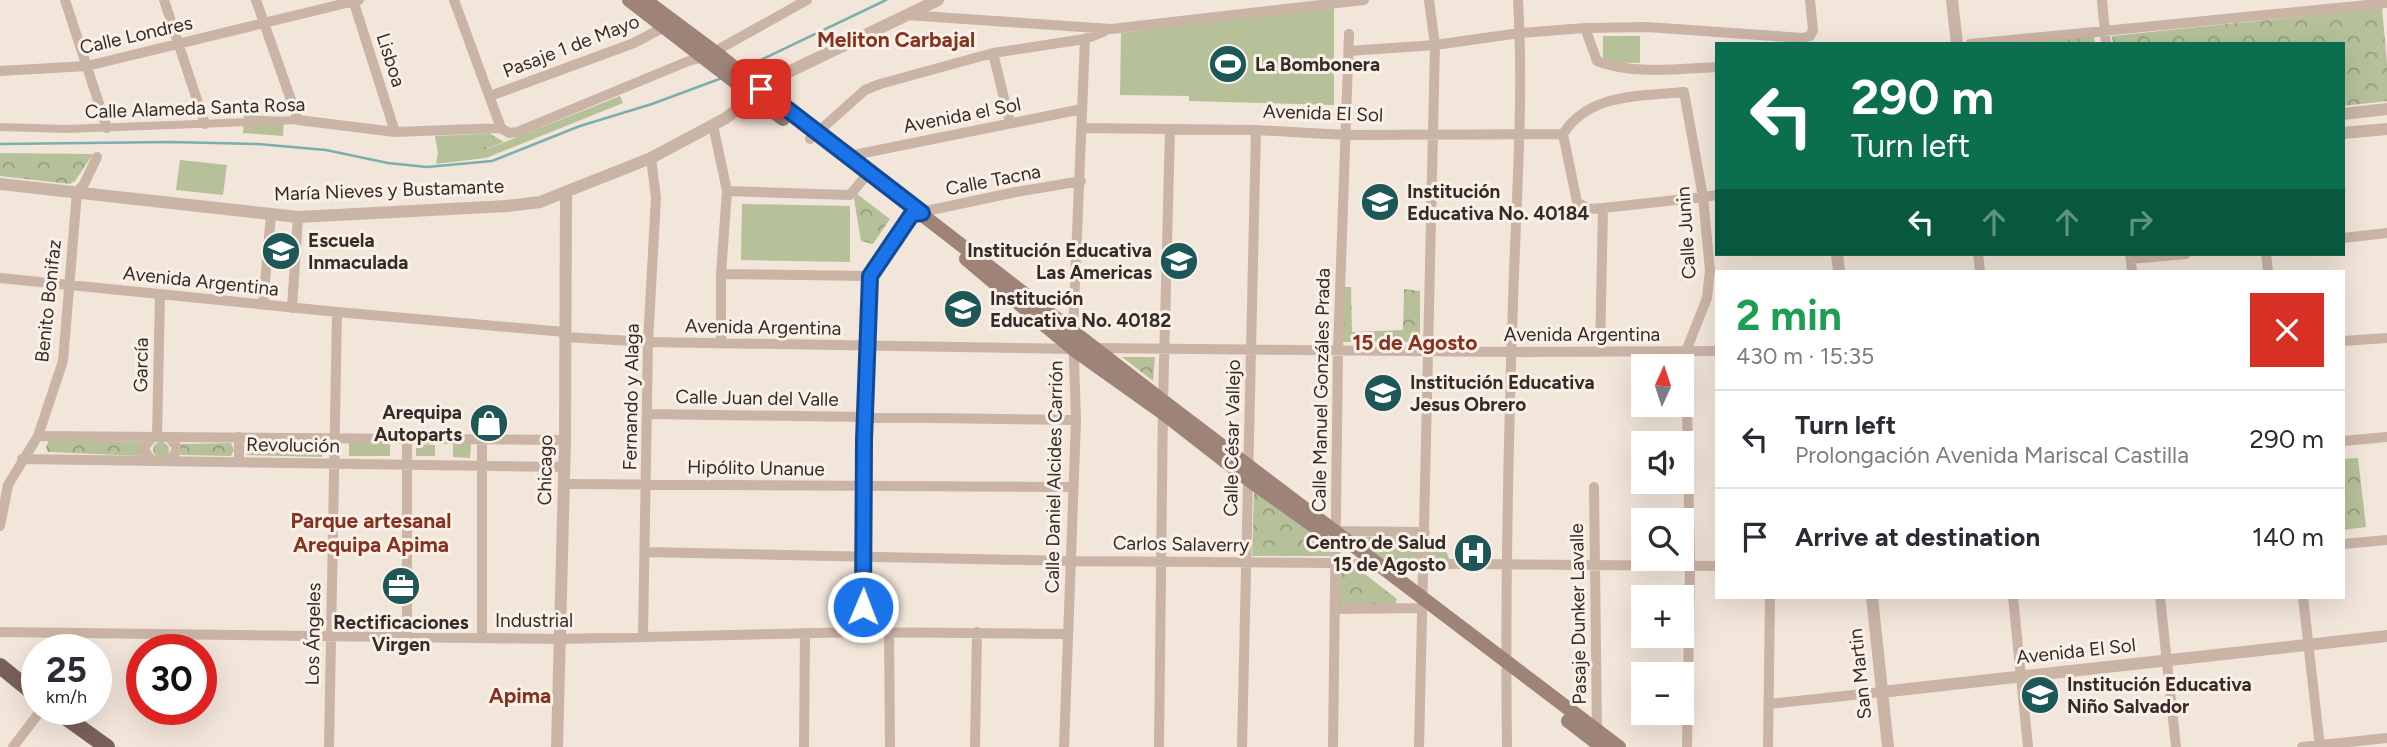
<!DOCTYPE html>
<meta charset="utf-8">
<style>
body{margin:0;font-family:Figtree,sans-serif;background:#f2f2f3;color:#2b2b33;height:100vh;display:flex;flex-direction:column;font-size:26px;white-space:nowrap}
*{box-sizing:border-box;margin:0}
p{font-size:23px;color:#7c7c81}
.icon{flex:none;width:38px;height:38px;fill:none;stroke:currentColor;stroke-width:2;stroke-linecap:round;stroke-linejoin:round}
.map{position:relative;flex:1;overflow:hidden}
.sheet{position:absolute;left:1715px;top:270px;width:630px;height:329px;display:flex;flex-direction:column;background:#fff;border-radius:0px;box-shadow:0 7px 28px #0002}
.sheet>*{flex:none}
.top-card{position:absolute;left:1715px;top:42px;width:630px;height:214px;border-radius:0px;box-shadow:0 7px 28px #0002;background:#0b6e4f;color:#fff;overflow:hidden}
.needle{width:46px;rotate:3deg}
.tools{position:absolute;left:1631px;top:354px;display:grid;gap:14px}
.tools a{display:grid;place-items:center;width:63px;height:63px;border-radius:0px;background:#fff;box-shadow:0 7px 28px #0002;font-size:35px}
.speed{position:absolute;left:21px;top:634px;display:flex;gap:14px;font-size:35px;font-weight:700;text-align:center}
.speed>*{display:grid;place-content:center;width:91px;height:91px;border-radius:50%;background:#fff;box-shadow:0 7px 28px #0002;line-height:1}
.speed small{font-size:18px;font-weight:400}
.speed .limit{border:10px solid #d22;background:#fff;color:#111}
.pin{position:absolute;display:grid;place-items:center;width:60px;height:60px;color:#fff;margin:-30px;border-radius:14px;box-shadow:0 4px 10px #0006}
.me{position:absolute;width:77px;margin:-38px;rotate:1deg;stroke-linejoin:round;filter:drop-shadow(0 0 5px #0008)}
.turn{display:flex;align-items:center;gap:24px;height:147px;padding:0 21px;font-size:32px}
.turn .icon{width:91px;height:91px;stroke-width:2.5}
.turn b{display:block;font-size:49px;line-height:60px}
.lanes{display:flex;align-items:center;height:66px;padding:0 21px;background:#0003;justify-content:center;gap:35px;direction:ltr}
.lanes .off{opacity:.35}
.round{display:grid;place-items:center;flex:none;width:74px;height:74px;border-radius:0px;background:#f2f2f3}
.head{display:flex;align-items:center;justify-content:space-between;height:119px;padding:0 21px}
h1{font-size:42px;font-weight:700;line-height:52px;color:#1e9e55}
ul{padding:0;list-style:none}
li{display:flex;align-items:center;gap:21px;height:98px;padding:0 21px;border-top:2px solid #e1e1e2}
li div{flex:1}
li b{display:block;font-size:26px}
li em{font-style:normal}
.map>svg:first-child{display:block}
</style>
<div class="map">
<svg width="2387" height="747" viewBox="0 0 2387 747">
<defs>
<pattern id="forest-crowns" width="20" height="18" patternUnits="userSpaceOnUse" patternTransform="scale(1.75)"><rect width="20" height="18" fill="#b6c19a"/><path d="M2 6a3 3 0 1 1 6 0M12 15a3 3 0 1 1 6 0" fill="none" stroke="#959d7e"/></pattern>
</defs>
<rect width="100%" height="100%" fill="#f2e5da"/>
<path fill="#b6c19a" d="M1334 7V105L1189 101V96L1120 95 1121 33Z
M1603 36H1640V63L1603 62Z
M620 96 623 103 486 158 436 164 438 153 435 136 481 134 485 150Z
M244 115 284 117 283 136 243 133Z
M180 160 227 165 223 195 176 190Z
M742 204 850 206V262L741 260Z
M349 442H390V456H349Z
M416 444 435 445V456H416Z
M453 444H471L470 458 453 457Z"/>
<path fill="url(#forest-crowns)" d="M2382 8 2387 63V101L2343 106V44H2113L2112 36Z
M2094 35 2095 44H2002Z
M489 133 504 142 484 150 481 134Z
M0 153 93 154 75 181 70 184 0 176Z
M857 194 890 219 873 244 861 241 854 199Z
M1341 287H1351L1352 332 1403 330 1404 289 1420 291V340L1417 342H1340Z
M1122 357H1155L1153 381Z
M49 440 141 442 143 448 141 456 48 452 46 447Z
M153 450a8 8 0 1 1 16 0a8 8 0 1 1-16 0Z
M231 443 234 450 231 456 181 455 178 449 181 444Z
M248 443 322 445 325 451 322 457 247 455 245 450Z
M2358 458 2366 527 2343 530V459Z
M1254 490 1331 545 1330 556H1252Z
M1418 536 1419 562 1379 561 1357 542V537Z
M1445 548 1450 561 1425 563 1424 549Z
M1357 568 1397 599 1395 605 1338 604 1339 569Z"/>
<g fill="none" stroke-linecap="round" stroke-linejoin="round">
<path stroke="#79afad" stroke-width="2.5" d="M744 68 886 0
M0 144 170 142 258 144 326 150 388 163 427 167 492 161 580 126 652 104 722 78"/>
<path stroke="#cab4a6" stroke-width="8" d="M0 127 67 129 298 120"/>
<path stroke="#cab4a6" stroke-width="10" d="M65 0 107 128
M164 0 205 124
M256 0 298 120 395 132 501 128 509 133 517 132 691 60 705 57 807 0
M353 0 395 132
M454 0 501 128
M2102 0 2106 44
M907 15 1111 29 1364 0
M1585 28 1597 61C1633 75 1679 69 1717 67
M1970 44 2387 3
M1349 51 1435 45 1520 33 1585 28 1647 27 1803 38 1810 36 1813 30 1810 0
M993 53 1010 123
M0 71 87 66 359 0
M490 96 634 43 664 27
M713 125 727 191 721 274V344
M1082 128 1256 130 1346 135 1563 134
M810 139 865 90 880 84 993 53 1085 39 1105 31
M849 156 1082 109
M727 191 850 195 869 172
M2343 238 2387 233
M1978 254 1980 271
M2130 254 2132 271
M2266 254 2268 271
M2131 259 2186 254
M721 274 870 276
M0 278 337 312 565 332
M263 304 271 215
M292 308 298 217
M565 337 648 342 1076 349
M2343 341 2387 338
M1092 348 1511 352 1717 351
M1600 352 1603 208
M648 414 1076 420
M38 436 565 440
M157 437 160 294
M407 438V637
M482 439V638
M2343 441 2387 437
M22 459 564 467
M152 461 145 451V446L153 437
M168 461 176 452V446L169 437
M239 462V437
M564 484 1073 487
M1594 487 1597 731 1595 734
M0 526 8 485 38 436 63 361 77 192 84 184 97 157
M1336 531 1425 532
M2343 544 2387 540
M646 552 1071 561 1717 566
M2013 597 2028 747
M2160 597 2176 747
M2303 597 2320 747
M1335 609 1422 608
M0 632 560 639 862 632 1068 634
M862 632 865 417 870 276 912 214 1016 192 1081 181
M889 632 890 747
M643 636 648 342 656 198 651 158
M1769 704 1881 692
M13 747 42 709
M329 747 337 312
M804 747 805 633
M975 747 977 632
M1064 747 1076 420 1073 331 1085 39
M1159 747 1163 401 1170 129
M1242 747 1256 130
M1333 747 1338 350 1349 34
M1419 747 1435 45 1429 0
M1507 747C1505 599 1508 450 1513 302 1516 202 1524 100 1518 0
M1687 747 1690 566 1686 351 1707 298 1710 270 1703 197 1684 92C1641 96 1589 93 1563 134L1577 202 1588 209 1603 208 1703 197 1717 195
M1768 747 1770 597
M2302 747 2387 738"/>
<path stroke="#cab4a6" stroke-width="12" d="M1952 0 1957 44
M2343 114 2387 109
M2343 133 2387 129
M0 184 298 217 507 206 540 202 651 158 726 118 778 77 938 0
M1837 254 1839 271
M1872 597 1888 747
M1881 692 2387 636
M557 747 565 440 566 193"/>
<path stroke="#9d8378" stroke-width="14" d="M629 0 783 119
M645 0 715 52 815 132 1163 401 1619 747
M966 259 1073 349 1163 413 1249 480 1322 532
M1568 721 1602 747"/>
<path stroke="#786158" stroke-width="16" d="M0 666 37 696
M54 709 107 747"/>
</g>
<g fill="none" stroke-linecap="round" stroke-linejoin="round">
<g stroke="#114b97" stroke-width="18">
<path id="route" d="M761 89 922 213 912 214 870 276 864 440 863 607"/>
</g>
<use href="#route" stroke="#1a73e8" stroke-width="12"/>
</g>
<defs>
<g id="stadium-disc" transform="scale(2.0125)"><circle r="9.5" fill="#1d5757" stroke="#f9f0e7"/><path d="M0-5a6.5 5 0 1 0 0 10a6.5 5 0 1 0 0-10ZM-3.5-1.8h7v3.6h-7Z" fill="#fff"/></g>
<g id="school-disc" transform="scale(2.0125)"><circle r="9.5" fill="#1d5757" stroke="#f9f0e7"/><path d="M0-5L7-2L0 1L-7-2ZM-4 1L0 2.5L4 1V4Q0 6-4 4Z" fill="#fff"/></g>
<g id="shop-disc" transform="scale(2.0125)"><circle r="9.5" fill="#1d5757" stroke="#f9f0e7"/><path d="M-5-2.5h2.3a2.7 3.5 0 0 1 5.4 0H5L5.5 6h-11ZM-1.5-2.5h3a1.5 2.3 0 0 0-3 0Z" fill="#fff"/></g>
<g id="hospital-disc" transform="scale(2.0125)"><circle r="9.5" fill="#1d5757" stroke="#f9f0e7"/><path d="M-5-5h3v3.5h4V-5h3V5h-3V1.5h-4V5h-3Z" fill="#fff"/></g>
<g id="office-disc" transform="scale(2.0125)"><circle r="9.5" fill="#1d5757" stroke="#f9f0e7"/><path d="M-6-3h4V-5.5h4V-3h4V5H-6ZM-1-4.5V-3h2v-1.5ZM-6 0V1H6V0Z" fill="#fff"/></g>
</defs>
<g fill-rule="evenodd">
<use href="#stadium-disc" x="1228" y="64"/>
<use href="#school-disc" x="1380" y="202"/>
<use href="#school-disc" x="281" y="251"/>
<use href="#school-disc" x="1179" y="261"/>
<use href="#school-disc" x="963" y="309"/>
<use href="#school-disc" x="1383" y="393"/>
<use href="#shop-disc" x="489" y="423"/>
<use href="#hospital-disc" x="1473" y="553"/>
<use href="#office-disc" x="401" y="586"/>
<use href="#school-disc" x="2040" y="695"/>
</g>
<g text-anchor="middle" dominant-baseline="central" stroke-width="6" stroke-linejoin="round" paint-order="stroke">
<g font-size="19" fill="#362b27" stroke="#f9f0e7">
<text transform="translate(136 35) rotate(-13)">Calle Londres</text>
<text transform="translate(571 46) rotate(-21)">Pasaje 1 de Mayo</text>
<text transform="translate(391 60) rotate(72)">Lisboa</text>
<text transform="translate(195 108) rotate(-2)">Calle Alameda Santa Rosa</text>
<text transform="translate(1323 113) rotate(2)">Avenida El Sol</text>
<text transform="translate(962 115) rotate(-11)">Avenida el Sol</text>
<text transform="translate(993 180) rotate(-11)">Calle Tacna</text>
<text transform="translate(389 190) rotate(-2)">María Nieves y Bustamante</text>
<text transform="translate(1686 233) rotate(-94)">Calle Junin</text>
<text transform="translate(201 281) rotate(6)">Avenida Argentina</text>
<text transform="translate(48 301) rotate(-84)">Benito Bonifaz</text>
<text transform="translate(763 327) rotate(1)">Avenida Argentina</text>
<text x="1582" y="334">Avenida Argentina</text>
<text transform="translate(141 365) rotate(-89)">García</text>
<text transform="translate(1321 390) rotate(-89)">Calle Manuel Gonzáles Prada</text>
<text transform="translate(631 397) rotate(-89)">Fernando y Alaga</text>
<text transform="translate(757 398) rotate(1)">Calle Juan del Valle</text>
<text transform="translate(1232 438) rotate(-89)">Calle César Vallejo</text>
<text transform="translate(293 445) rotate(1)">Revolución</text>
<text transform="translate(756 468) rotate(1)">Hipólito Unanue</text>
<text transform="translate(545 470) rotate(-89)">Chicago</text>
<text transform="translate(1054 477) rotate(-89)">Calle Daniel Alcides Carrión</text>
<text transform="translate(1181 544) rotate(1)">Carlos Salaverry</text>
<text transform="translate(1578 614) rotate(-91)">Pasaje Dunker Lavalle</text>
<text x="534" y="620">Industrial</text>
<text transform="translate(313 634) rotate(-89)">Los Ángeles</text>
<text transform="translate(2076 651) rotate(-6)">Avenida El Sol</text>
<text transform="translate(1860 674) rotate(-96)">San Martin</text>
</g>
<g font-size="19" font-weight="bold" fill="#362b27" stroke="#f9f0e7" text-anchor="start">
<text x="1255" y="64">La Bombonera</text>
<text x="1407" y="191">Institución<tspan x="1407" dy="22">Educativa No. 40184</tspan></text>
<text x="308" y="240">Escuela<tspan x="308" dy="22">Inmaculada</tspan></text>
<text x="1152" y="250" text-anchor="end">Institución Educativa<tspan x="1152" dy="22">Las Americas</tspan></text>
<text x="990" y="298">Institución<tspan x="990" dy="22">Educativa No. 40182</tspan></text>
<text x="1410" y="382">Institución Educativa<tspan x="1410" dy="22">Jesus Obrero</tspan></text>
<text x="462" y="412" text-anchor="end">Arequipa<tspan x="462" dy="22">Autoparts</tspan></text>
<text x="1446" y="542" text-anchor="end">Centro de Salud<tspan x="1446" dy="22">15 de Agosto</tspan></text>
<text x="401" y="622" text-anchor="middle">Rectificaciones<tspan x="401" dy="22">Virgen</tspan></text>
<text x="2067" y="684">Institución Educativa<tspan x="2067" dy="22">Niño Salvador</tspan></text>
</g>
<g font-size="21" font-weight="bold" fill="#853220" stroke="#f9f0e7">
<text x="896" y="39">Meliton Carbajal</text>
<text x="1415" y="342">15 de Agosto</text>
<text x="371" y="520">Parque artesanal<tspan x="371" dy="24">Arequipa Apima</tspan></text>
<text x="520" y="695">Apima</text>
</g>
</g>
</svg>
<div class="tools">
<a><svg class="needle" viewBox="-14 -14 28 28"><path d="M0-13l5 13h-10z" fill="#e53935"/><path d="M0 13l5-13h-10z" fill="#7c7c81"/></svg></a>
<a><svg class="icon" aria-label="sound" viewBox="0 0 24 24"><path d="M4 9h4l5-4v14l-5-4H4zM17 9q2 3 0 6"/></svg></a>
<a><svg class="icon" aria-label="search" viewBox="0 0 24 24"><circle cx="10" cy="10" r="6"/><path d="M15 15l6 6"/></svg></a>
<a>+</a>
<a>−</a>
</div>
<div class="speed"><div>25<small>km/h</small></div><div class="limit">30</div></div>
<div class="pin" style="left:761px;top:89px;background:#d93025"><svg class="icon" aria-label="arrive" viewBox="0 0 24 24"><path d="M6 21V4h12l-3 4 3 4H6"/></svg></div>
<svg class="me" style="left:863px;top:607px" viewBox="-20 -20 40 40"><circle r="17" fill="#1a73e8" stroke="#fff" stroke-width="3"/><path d="M0-11L8 9 0 5-8 9z" fill="#fff"/></svg>
<div class="top-card">
<div class="turn"><svg class="icon" aria-label="left" viewBox="0 0 24 24"><path d="M17 20v-9H6M10 6l-5 5 5 5"/></svg><div><b>290 m</b>Turn left</div></div>
<div class="lanes"><svg class="icon" aria-label="left" viewBox="0 0 24 24"><path d="M17 20v-9H6M10 6l-5 5 5 5"/></svg><svg class="icon off" aria-label="ahead" viewBox="0 0 24 24"><path d="M12 20V5M6 11l6-6 6 6"/></svg><svg class="icon off" aria-label="ahead" viewBox="0 0 24 24"><path d="M12 20V5M6 11l6-6 6 6"/></svg><svg class="icon off" aria-label="right" viewBox="0 0 24 24"><path d="M7 20v-9h11M14 6l5 5-5 5"/></svg></div>
</div>
<section class="sheet">
<div class="head"><div><h1>2 min</h1><p>430 m · 15:35</p></div><a class="round" style="background:#d93025;color:#fff"><svg class="icon" aria-label="close" viewBox="0 0 24 24"><path d="M6 6l12 12M18 6L6 18"/></svg></a></div>
<ul>
<li><svg class="icon" aria-label="left" viewBox="0 0 24 24"><path d="M17 20v-9H6M10 6l-5 5 5 5"/></svg><div><b>Turn left</b><p>Prolongación Avenida Mariscal Castilla</p></div><em>290 m</em></li>
<li><svg class="icon" aria-label="arrive" viewBox="0 0 24 24"><path d="M6 21V4h12l-3 4 3 4H6"/></svg><div><b>Arrive at destination</b></div><em>140 m</em></li>
</ul>
</section>
</div>
